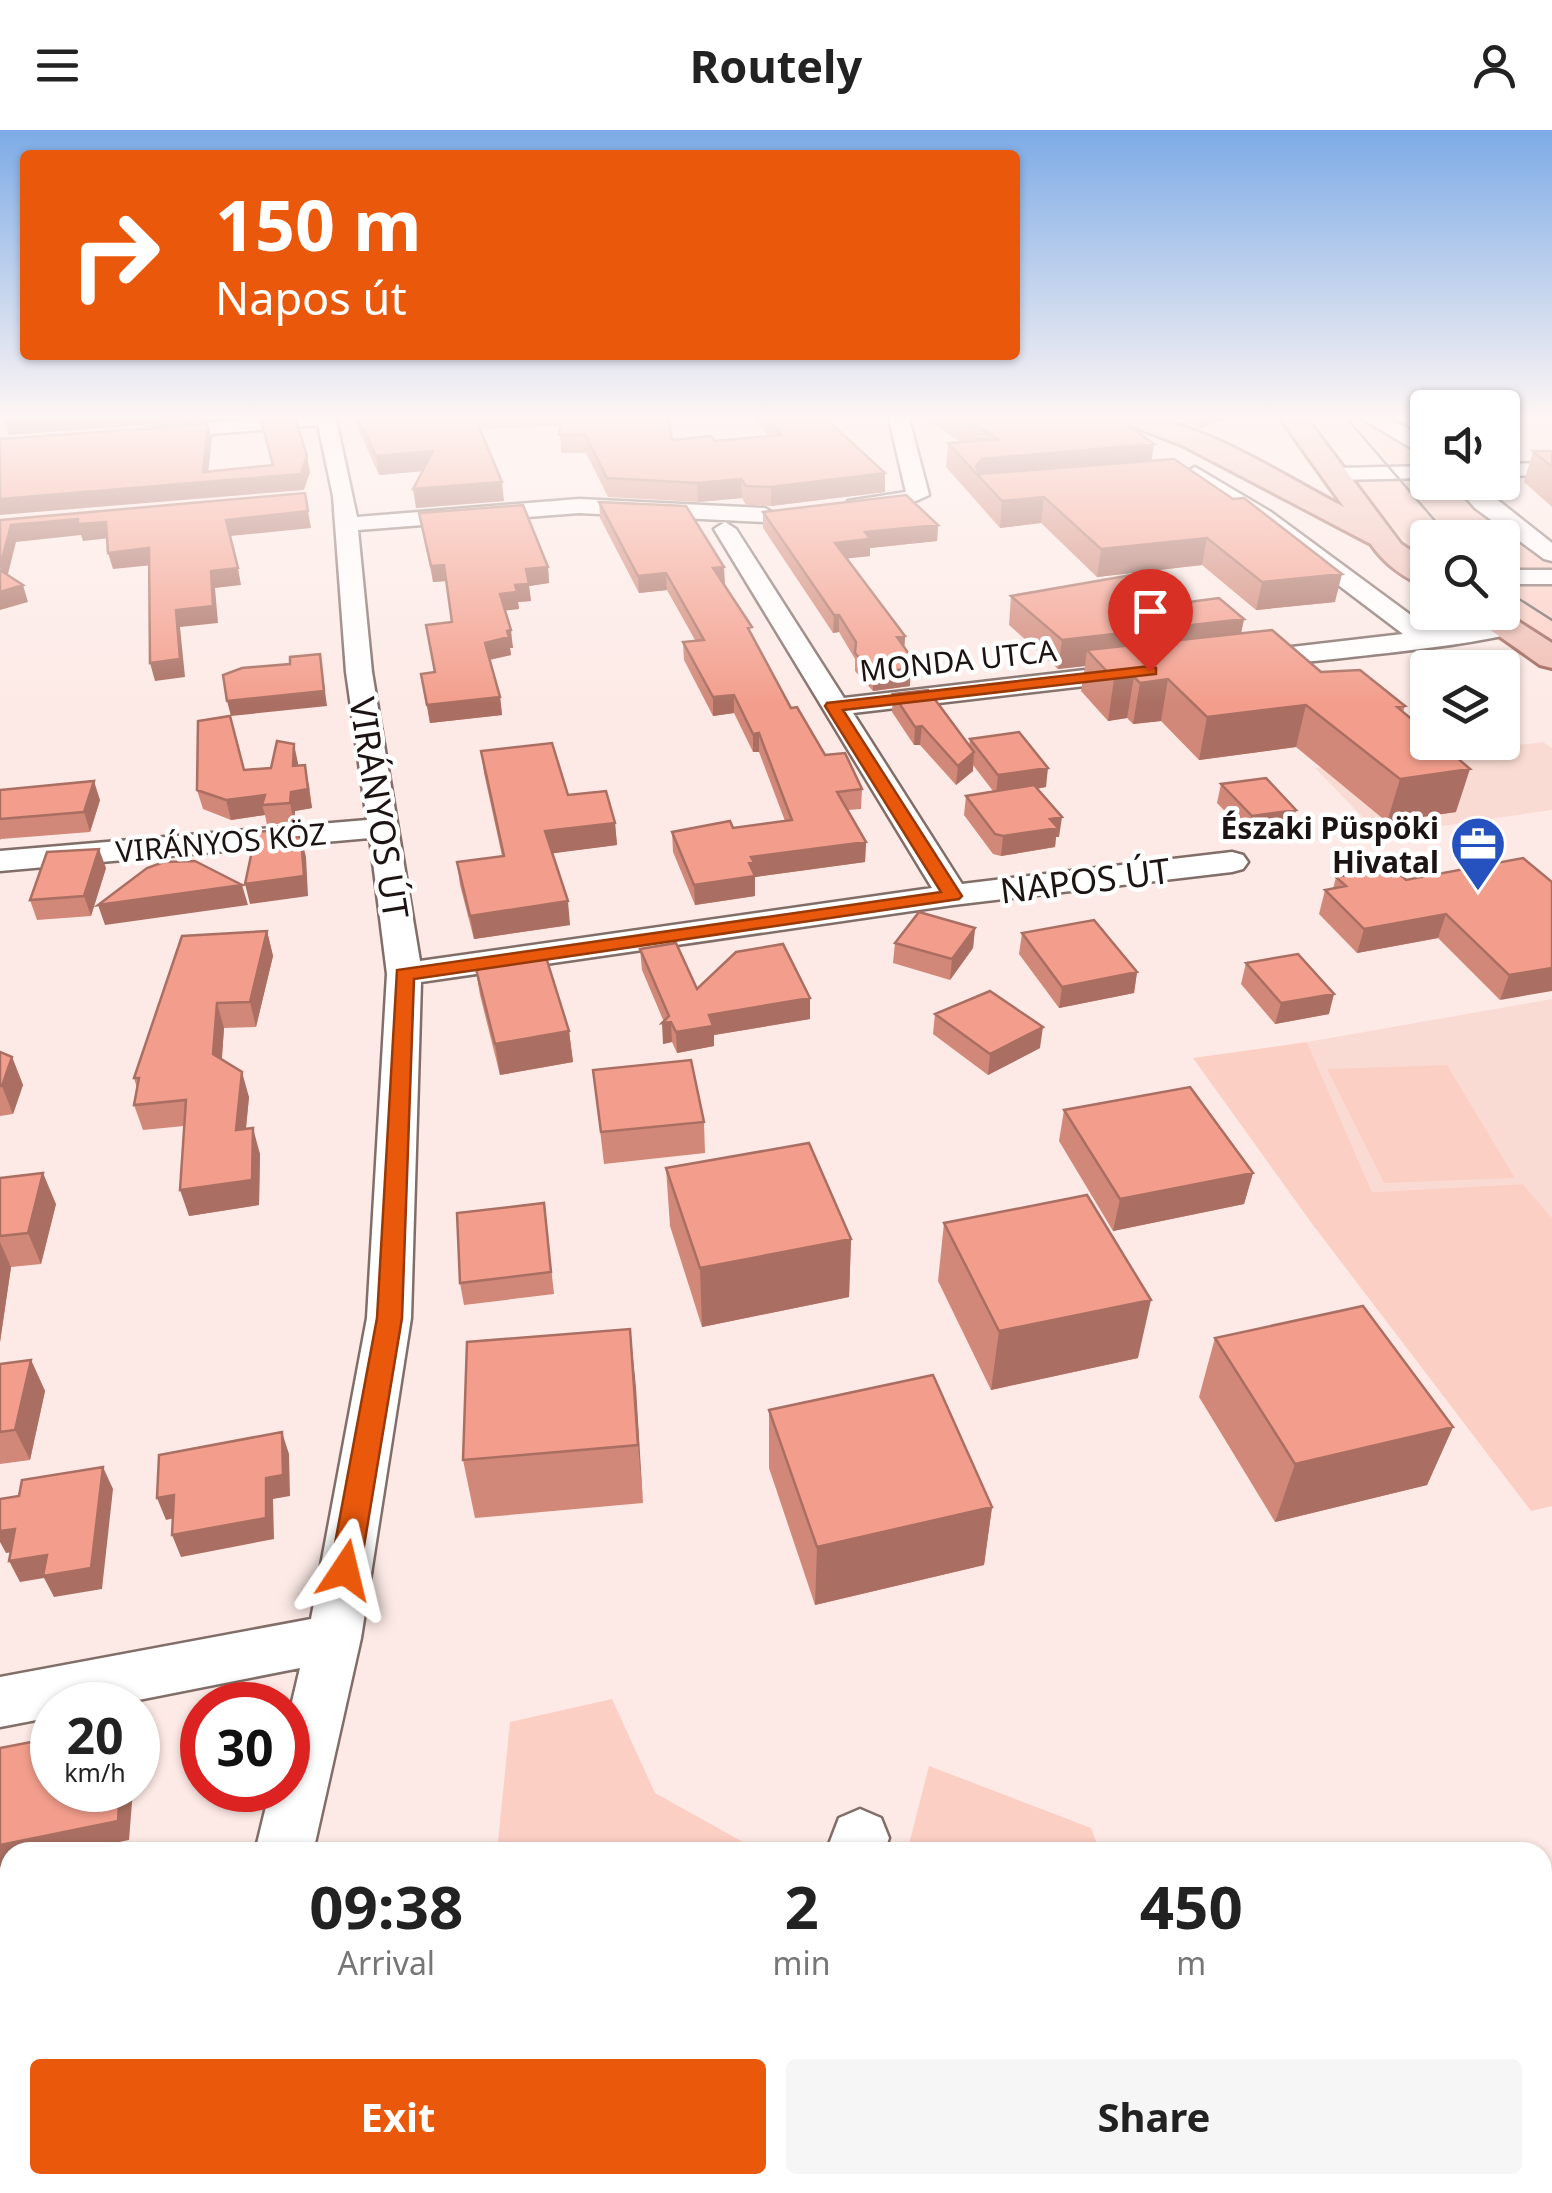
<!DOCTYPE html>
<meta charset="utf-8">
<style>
body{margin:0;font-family:"Noto Sans",sans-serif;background:#f6f6f6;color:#222;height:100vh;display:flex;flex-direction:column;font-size:38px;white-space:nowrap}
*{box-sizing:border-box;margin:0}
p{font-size:32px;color:#767676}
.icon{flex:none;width:55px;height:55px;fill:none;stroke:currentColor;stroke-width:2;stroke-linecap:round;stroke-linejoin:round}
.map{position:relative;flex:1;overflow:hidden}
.side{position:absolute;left:0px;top:1712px;width:1552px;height:352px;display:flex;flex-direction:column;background:#fff;border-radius:30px 30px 0 0;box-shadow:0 2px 8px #0004}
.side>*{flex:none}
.guide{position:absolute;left:20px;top:20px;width:1000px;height:210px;border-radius:10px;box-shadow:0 2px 8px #0004;background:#ea580c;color:#fff;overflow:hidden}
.fabs{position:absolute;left:1410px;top:260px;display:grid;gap:20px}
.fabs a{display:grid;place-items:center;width:110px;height:110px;border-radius:10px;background:#fff;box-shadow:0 2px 8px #0004;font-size:50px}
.speed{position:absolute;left:30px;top:1552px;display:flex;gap:20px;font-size:50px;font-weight:700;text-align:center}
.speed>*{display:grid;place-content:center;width:130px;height:130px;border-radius:50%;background:#fff;box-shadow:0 2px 8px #0004;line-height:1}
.speed small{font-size:25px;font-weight:400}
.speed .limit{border:15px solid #d22;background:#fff;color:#111}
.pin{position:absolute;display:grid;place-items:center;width:85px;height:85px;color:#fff;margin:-102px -42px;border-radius:50% 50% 50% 0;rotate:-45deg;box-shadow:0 0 10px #0007}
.pin .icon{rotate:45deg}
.me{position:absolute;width:110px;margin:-55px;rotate:10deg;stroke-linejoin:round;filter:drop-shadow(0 0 8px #0008)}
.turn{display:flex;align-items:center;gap:35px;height:210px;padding:0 30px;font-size:45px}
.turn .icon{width:130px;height:130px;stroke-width:2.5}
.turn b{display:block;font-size:70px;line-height:85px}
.eta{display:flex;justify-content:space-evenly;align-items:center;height:170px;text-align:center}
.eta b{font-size:60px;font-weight:700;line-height:70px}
.cta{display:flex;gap:20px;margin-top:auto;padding:20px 30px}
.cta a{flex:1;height:115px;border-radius:10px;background:#ea580c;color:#fff;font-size:40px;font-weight:700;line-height:115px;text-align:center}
.cta a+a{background:#f6f6f6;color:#222}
header{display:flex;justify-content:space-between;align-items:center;height:130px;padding:0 30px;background:#fff;font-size:45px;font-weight:700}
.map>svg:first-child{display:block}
</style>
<header><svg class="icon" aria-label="menu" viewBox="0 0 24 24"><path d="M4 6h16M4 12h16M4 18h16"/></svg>Routely<svg class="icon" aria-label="person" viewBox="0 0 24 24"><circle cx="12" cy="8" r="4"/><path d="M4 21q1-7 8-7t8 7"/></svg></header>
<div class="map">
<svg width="1552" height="2063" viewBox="0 0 1552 2063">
<rect width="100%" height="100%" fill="#fdeae6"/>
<path fill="#fadbd4" d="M0 285H304V286L0 309Z
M1543 612 1552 618V680L1380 705 1315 638Z
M1552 869V1088L1523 1054 1372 1062 1307 912Z"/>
<path fill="#fccfc5" d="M1385 297 1427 326V338L1395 339 1362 299Z
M1427 347 1428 352 1453 353 1552 433V513L1503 481 1502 408H1428L1427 432 1414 423 1356 350Z
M1307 912 1372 1062 1523 1054 1552 1088V1376L1531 1381 1313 1095 1193 928Z
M1447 935 1515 1048 1384 1053 1327 939Z
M612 1569 655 1663 761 1722H497L510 1592Z
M929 1636 1091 1698 1100 1722H907Z
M500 2055H1118L1114 2063H501Z"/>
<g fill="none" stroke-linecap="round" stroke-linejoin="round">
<g stroke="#826e69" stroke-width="5">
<path id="minor" d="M308 285H335L357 387 579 369 765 378 776 385 765 392 579 383 358 400 372 542 420 831 932 758 714 399 725 392 736 399 844 568 1137 534 1150 542 1137 550 853 583 962 754 1232 722 1243 725 1248 732 1243 739 1232 742 953 775 421 852 411 1188 361 1508 313 1722H255L270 1660H288V1589L300 1538 113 1575H52V1587L0 1597V1547L311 1489 367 1188 387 844 370 708 0 741V721L367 690 346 542 333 366 318 295 154 309 144 303 154 297Z
M888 285H908L929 365 898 379 848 381 845 376 848 371 906 362Z
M1356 285H1381L1424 306 1428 328Z
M1552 333V345L1502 346V334Z
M1428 336V348L1337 350 1326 344 1337 338Z
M1195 337 1271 382 1431 500 1507 491 1520 499C1507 514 1286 533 1249 538L1240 536 1236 530 1240 524 1249 522 1403 504 1255 392 1188 347 1184 343Z
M1452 352H1475L1552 413V431L1544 429 1475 378Z
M1502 440H1552V454H1502Z
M860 1679 881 1688 889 1708 884 1722H826L839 1688Z
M176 2055H244L242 2063H174Z
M675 2055H744L741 2063H672Z"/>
</g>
<g stroke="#9f675b" stroke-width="6">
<path id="major" d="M1113 285C1190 282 1276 342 1344 377L1278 285H1304L1401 414 1428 432V456C1406 451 1383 432 1371 414L1184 316 1117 290Z
M1502 481 1552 513V538L1540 535 1465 482Z"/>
</g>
<use href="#minor" fill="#fff" fill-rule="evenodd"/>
<use href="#major" fill="#f0bfb4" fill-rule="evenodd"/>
<path stroke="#736764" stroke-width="2.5" d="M1344 285 1450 408
M1502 458 1552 490"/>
</g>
<path fill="#d18878" d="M352 285H668L672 310 715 311 768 306 752 285H835V290H828L885 343V362L771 376 746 375 742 368 698 372 608 367 586 323H561L560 296 480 299 504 371 416 378 423 341 379 345Z
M918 285H1114L1154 314 1151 331 1335 472 1256 480 1202 435 1097 447 1041 393 1000 398 946 337 948 313 961 312Z
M1173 285H1238L1200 298Z
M1533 321H1552V377L1524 352Z
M599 372 725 454 791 578 825 625 862 659 861 679 848 680 866 712 865 732 755 747V766L695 775 673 722 672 702 733 698 785 691 759 622H753L734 583 713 586 684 530 683 512 695 510 667 460 639 463 600 388Z
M763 382 938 395 937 411 870 418V426L846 428 905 506 904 518 910 537V556L873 561 855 541V529L839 502 833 503 763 398Z
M419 383 548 437 549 453 529 456 531 471 518 472 519 479 505 480 513 518H510L511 525 490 530 500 567 502 585 430 593 421 544 434 542 426 495 452 492 446 451 433 452Z
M1011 466 1189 472 1244 489 1241 503 1321 542 1405 576 1403 582 1456 682 1387 692 1296 617 1199 630 1161 591 1133 594 1127 588 1108 591 1081 561 1085 536 1058 539 1009 495Z
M893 564 969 616 970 609 1046 657 1037 659 1059 707H1056L1055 717 1001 726 993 724 964 685 966 666 993 661 973 635V641L956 655 920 615H914L892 582Z
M481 621 568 665 615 693 617 715 552 723 570 795 474 809 460 755 457 732 502 726 484 643Z
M298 633V636L309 654 312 678 295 681 294 692 267 695 265 685 231 690 203 679 197 660 244 640 271 638Z
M1221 654 1291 699 1248 705 1217 673Z
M0 660 100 670 90 702 1 709 0 710Z
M106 738 91 786 37 790 30 770Z
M1336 747 1406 750 1552 752 1500 870 1438 808 1357 823 1319 784 1325 760 1333 759Z
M975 798 973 818 950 850 893 833 895 813Z
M267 801 273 826 256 897 224 898 222 929 249 967 246 999 260 1024 259 1075 189 1086 184 996 143 1000 134 975 137 958 134 948Z
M1022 803 1137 842 1134 863 1059 878 1019 824Z
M640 819 697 859 810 889 714 905V916L677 923 672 912 663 914 664 892 642 840Z
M1246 833 1329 884 1275 894 1241 854Z
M475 835 569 901 573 932 500 945 480 865Z
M935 884 1040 918 988 945 933 904Z
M0 922 12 927 23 955 13 984 0 986Z
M593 940 704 992 705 1023 604 1034Z
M1064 980 1253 1043 1244 1074 1113 1101 1059 1011Z
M666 1038 851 1109 849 1167 702 1197 670 1096Z
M0 1048 56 1074 41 1134 11 1137 0 1212Z
M544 1073 554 1164 464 1175 460 1153Z
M944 1093 1138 1228 991 1260 938 1151Z
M630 1199 643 1373 475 1388 463 1330Z
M1215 1208 1453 1297 1427 1355 1275 1392 1199 1267Z
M31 1230 45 1261 30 1330 0 1334V1234Z
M769 1280 992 1377 984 1435 815 1475 769 1338Z"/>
<path fill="#aa6f62" d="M2 285H237V288L9 305Z
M1202 285H1238L1200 298Z
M208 294 212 309 207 352 307 326 310 342 304 360 0 385V369L203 342Z
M1154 314 1150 339 986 354 975 342 976 336 982 329Z
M433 321 435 340 379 345 376 326Z
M885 343V362L771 376V357Z
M741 349 742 368 698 372 697 353Z
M502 352 504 371 416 378 413 359Z
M1044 367 1041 393 1000 398 1002 371Z
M308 381 311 398 230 406 226 390Z
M78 389 106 392 110 408 83 411 81 405 16 412 5 456 0 437 11 395Z
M938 395 937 411 870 418V426L834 430 835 413 865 402Z
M1207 408 1202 435 1097 447 1101 419Z
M149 418 153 435 113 439 108 423Z
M444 435 446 451 433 452 431 436Z
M548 437 549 453 529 456 531 471 518 472 519 479 502 481 500 464 515 455 526 439Z
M724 437 725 454 714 455 713 438Z
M238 438 241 455 215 458 218 493 180 497 185 547 155 551 150 533 176 480 211 441Z
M666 443 667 460 639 463 638 446Z
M1342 444 1335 472 1256 480 1262 452Z
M23 455 28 472 0 480V462Z
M834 485H839V502L833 503Z
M1244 489 1238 518 1087 520 1085 536 1058 539 1062 510Z
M511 500 513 518H510L511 525 487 530 485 513 507 501Z
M905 506 904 524 897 507Z
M320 524 327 576 231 586 227 571Z
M911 527 910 556 873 561V543L904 528Z
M1134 547 1127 588 1108 591 1114 549Z
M1168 549 1161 591 1133 594 1140 553Z
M734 565V583L713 586V567Z
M500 567 502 585 430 593 427 575Z
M1306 575 1296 617 1199 630 1207 587Z
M922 596 920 615H914L915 597Z
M759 603V622H753V604Z
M294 614 298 633 297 655 293 636Z
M974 622 973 641 956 655 958 636Z
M305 635 312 678 295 681 294 692 290 673 291 662Z
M1048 638 1046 657 996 665 998 645Z
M1470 639 1456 682 1387 692 1400 649Z
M94 651 100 670 90 702 84 682Z
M265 665 262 675 265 685 231 690 226 670Z
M1296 680 1291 699 1248 705 1252 686Z
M1062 687 1059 707H1056L1055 717 1001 726 1003 706 1050 689Z
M615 693 617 715 548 724 545 701Z
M301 707 306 727 308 766 250 774 245 754Z
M866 712 865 732 755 747V766L695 775 694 755 749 733 751 727Z
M99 719 106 738 91 786 84 766Z
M242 755 248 775 105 795 98 775Z
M568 771 570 795 474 809 470 786Z
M1446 784 1438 808 1357 823 1364 799Z
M975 798 973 818 950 850 952 829Z
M267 801 273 826 256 897 250 872Z
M1552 838V861L1500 870 1509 845Z
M1137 842 1134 863 1059 878 1062 857Z
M1334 864 1329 884 1275 894 1281 873Z
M810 868V889L714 905V916L677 923 676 902 709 885Z
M217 873 224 898 220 949 213 924Z
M671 892 672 912 663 914 662 893Z
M1043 897 1040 918 988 945 990 924Z
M569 901 573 932 500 945 495 914Z
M12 927 23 955 13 984 2 956Z
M242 942 249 967 243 1026 236 1000Z
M253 998 260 1024 259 1075 189 1086 180 1060Z
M43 1043 56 1074 41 1134 28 1103Z
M1253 1043 1244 1074 1113 1101 1120 1069Z
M851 1109 849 1167 702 1197 700 1138Z
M0 1112 11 1137 0 1212Z
M1151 1170 1138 1228 991 1260 999 1201Z
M630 1199 636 1257 643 1373 638 1315Z
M31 1230 45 1261 30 1330 15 1300Z
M1453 1297 1427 1355 1275 1392 1295 1334Z
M282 1302 289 1324 290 1366 273 1369 274 1409 181 1427 172 1405 266 1348Z
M103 1337 113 1359 102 1459 54 1467 44 1448 20 1452 9 1431Z
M174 1365 183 1386 166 1390 157 1368Z
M992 1377 984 1435 815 1475 817 1417Z
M15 1399 26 1420 6 1423 0 1412V1401Z
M120 1660H133L129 1710 71 1722H10V1735L0 1737V1715Z
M13 2055H30L29 2063H12Z"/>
<path fill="#f39e8c" stroke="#aa6f62" stroke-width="2.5" d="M357 285H474L502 352 413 359 433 321 376 326Z
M561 285H668L672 310 711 306 715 311 781 305 766 285H822L885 343 771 357 746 356 741 349 697 353 607 348 585 304 559 305Z
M958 285H1114L1154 314 982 329 976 336 979 344 1174 329 1233 369 1244 368 1342 444 1262 452 1207 408 1101 419 1044 367 1002 371 948 313 998 309Z
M295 287 307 326 301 344 0 369V309L208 294 203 342 273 335 261 290Z
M1533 321H1552V337Z
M305 363 308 381 226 390 238 438 211 441 213 476 176 480 180 529 150 533 149 418 108 423 106 392 78 394V389L11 395 0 437V390Z
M906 365 938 395 865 402 870 409 835 413 905 506 897 507 911 527 904 528 912 538 873 543 855 523 856 512 839 485H834L763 382Z
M599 372 686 376 724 437 713 438 752 497 748 498 791 578 797 577 825 625 845 623 862 659 837 662 866 712 751 727 754 732 749 733 755 746 694 755 672 702 730 691 733 698 792 690 759 603 753 604 734 565 713 567 683 512 704 510 666 443 638 446Z
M523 375 548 437 526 439 529 454 515 455 517 462 500 464 511 500 507 501 509 507 485 513 500 567 427 575 421 544 435 542 426 495 452 492 444 435 431 436 419 383Z
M0 440 23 455 0 462Z
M1154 441 1189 472 1219 468 1244 489 1062 510 1011 466Z
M1272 500 1321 542 1360 540 1405 576 1397 577 1428 603V612H1439L1470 639 1400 649 1306 575 1207 587 1168 549 1140 553 1134 547 1114 549 1087 520Z
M320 524 324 561 227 571 223 545 242 538 290 534V527Z
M928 560 974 622 958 636 922 596 915 597 893 564Z
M230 586 244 640 271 638 277 611 294 614 293 636 305 635 308 659 291 662 290 673 262 675 265 665 226 670 197 660 198 591Z
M1019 602 1048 638 998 645 970 609Z
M552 613 568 665 606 661 615 693 545 701 568 771 470 786 457 732 504 726 481 621Z
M1266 648 1296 680 1252 686 1221 654Z
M94 651 84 682 0 689V660Z
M1034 655 1062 687 1050 689 1058 698 1003 706 995 704 966 666Z
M288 699V708L301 707 304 746 245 754 256 702Z
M99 719 84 766 30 770 47 722Z
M1523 728 1552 752V838L1509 845 1446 784 1364 799 1325 760 1346 756 1336 747 1393 738 1406 750Z
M195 731 242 755 98 775 147 738 164 732Z
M919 782 975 798 952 829 895 813Z
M1094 790 1137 842 1062 857 1022 803Z
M267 801 250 872 217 873 213 924 242 942 236 1000 253 998 252 1050 180 1060 186 970 134 975 139 948H134L182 806Z
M676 813 697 859 736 822 783 814 810 868 709 885 713 896 676 902 671 892 662 893 669 886 640 819Z
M545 824 569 901 495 914 475 835Z
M1298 824 1334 864 1281 873 1246 833Z
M990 861 1043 897 990 924 935 884Z
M0 922 12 927 2 956H0Z
M691 930 704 992 601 1002 593 940Z
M1190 957 1253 1043 1120 1069 1064 980Z
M809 1013 851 1109 700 1138 666 1038Z
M43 1043 28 1103 0 1106V1048Z
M1087 1065 1151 1170 999 1201 944 1093Z
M544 1073 551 1142 460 1153 457 1083Z
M1363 1176 1453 1297 1295 1334 1215 1208Z
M630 1199 638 1315 463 1330 467 1212Z
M31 1230 15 1300 0 1302V1234Z
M933 1245 992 1377 817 1417 769 1280Z
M282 1302 283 1345 266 1348V1388L172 1405 174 1365 157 1368 159 1325Z
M103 1337 91 1438 43 1446 47 1425 9 1431 15 1399 0 1401V1369L19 1366 22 1350Z
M52 1608V1660H120L118 1691 0 1715V1618Z
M10 2018V2055H13L12 2063H0V2020Z"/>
<linearGradient id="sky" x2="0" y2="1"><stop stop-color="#7dabe6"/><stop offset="0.5" stop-color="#fef6f4"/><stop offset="1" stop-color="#fef6f4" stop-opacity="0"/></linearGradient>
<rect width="1552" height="574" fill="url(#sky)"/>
<path fill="#ea580c" stroke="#983908" stroke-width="2.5" d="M1150 536 1156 538V544L843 580 962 766 959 769 414 849 402 1188 360 1440 355 1449 345 1452 335 1449 330 1440 377 1188 397 840 941 762 825 576 827 573Z"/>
<defs>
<g id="office-pin" transform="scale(2.875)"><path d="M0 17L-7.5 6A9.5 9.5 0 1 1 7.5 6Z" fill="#2652c0" stroke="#fff"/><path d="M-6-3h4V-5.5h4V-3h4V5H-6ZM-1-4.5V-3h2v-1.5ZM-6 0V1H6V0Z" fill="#fff"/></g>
</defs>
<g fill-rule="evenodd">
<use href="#office-pin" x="1478" y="714"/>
</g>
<g text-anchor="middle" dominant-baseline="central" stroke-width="9" stroke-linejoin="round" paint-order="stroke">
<g font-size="30" fill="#1b1412" stroke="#fff">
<text transform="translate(958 530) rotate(-6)">MONDA UTCA</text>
<text transform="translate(221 712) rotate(-5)">VIRÁNYOS KÖZ</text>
</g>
<g font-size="30" font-weight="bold" fill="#1b1412" stroke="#fff" text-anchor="end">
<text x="1439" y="697">Északi Püspöki<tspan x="1439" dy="34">Hivatal</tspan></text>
</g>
<g font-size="35" fill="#1b1412" stroke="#fff">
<text transform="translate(380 678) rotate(81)">VIRÁNYOS ÚT</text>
<text transform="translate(1085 750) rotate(-7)">NAPOS ÚT</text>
</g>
</g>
</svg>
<div class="fabs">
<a><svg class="icon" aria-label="sound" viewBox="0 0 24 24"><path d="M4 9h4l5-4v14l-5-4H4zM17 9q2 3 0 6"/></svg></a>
<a><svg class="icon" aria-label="search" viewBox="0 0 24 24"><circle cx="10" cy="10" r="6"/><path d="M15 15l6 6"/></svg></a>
<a><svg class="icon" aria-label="layers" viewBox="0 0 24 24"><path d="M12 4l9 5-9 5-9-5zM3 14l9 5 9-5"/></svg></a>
</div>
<div class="speed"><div>20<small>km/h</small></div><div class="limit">30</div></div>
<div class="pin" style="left:1150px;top:541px;background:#d93025"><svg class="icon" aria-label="arrive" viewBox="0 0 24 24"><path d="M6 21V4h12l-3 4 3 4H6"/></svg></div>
<svg class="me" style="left:345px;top:1440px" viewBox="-20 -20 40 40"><path d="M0-17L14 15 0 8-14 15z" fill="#ea580c" stroke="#fff" stroke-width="4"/></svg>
<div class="guide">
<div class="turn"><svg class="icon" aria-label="right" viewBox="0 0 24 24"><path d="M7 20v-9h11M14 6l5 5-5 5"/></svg><div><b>150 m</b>Napos út</div></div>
</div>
<section class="side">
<div class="eta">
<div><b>09:38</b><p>Arrival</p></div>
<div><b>2</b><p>min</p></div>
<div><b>450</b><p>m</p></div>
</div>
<div class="cta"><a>Exit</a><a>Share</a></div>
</section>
</div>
